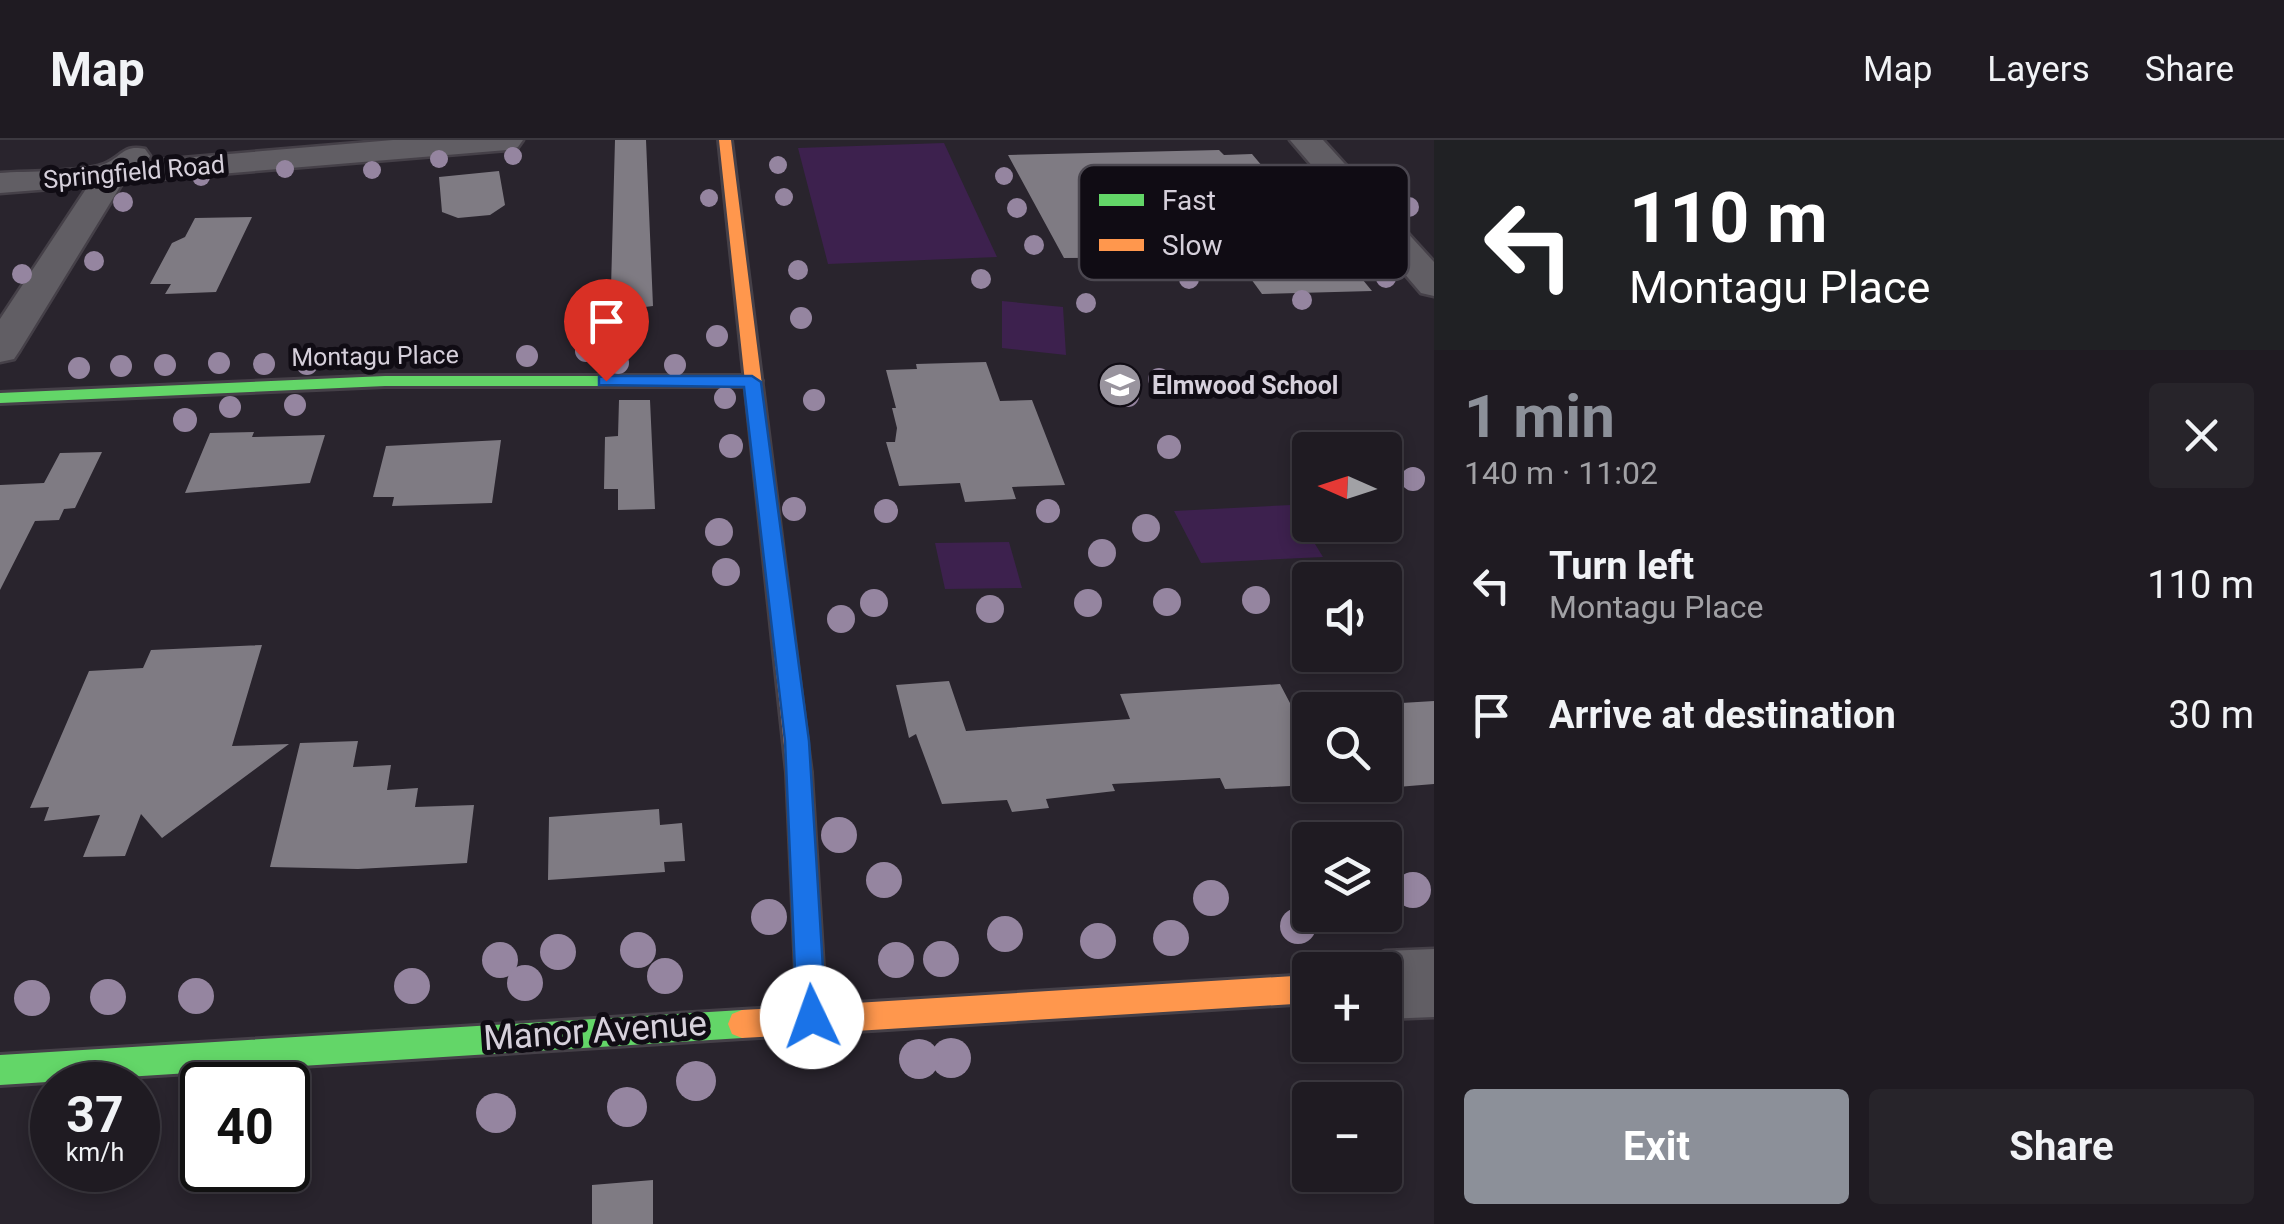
<!DOCTYPE html>
<meta charset="utf-8">
<style>
body{margin:0;font-family:Roboto,sans-serif;background:#27242a;color:#f1f3f6;height:100vh;display:flex;flex-direction:column;font-size:38px;white-space:nowrap}
*{box-sizing:border-box;margin:0}
p{font-size:32px;color:#a1a1a5}
.icon{flex:none;width:55px;height:55px;fill:none;stroke:currentColor;stroke-width:2;stroke-linecap:round;stroke-linejoin:round}
.map{position:relative;flex:1;overflow:hidden}
.side{display:flex;flex-direction:column;background:#1f1b22;width:850px}
.side>*{flex:none}
.guide{background:#202124;color:#fff;overflow:hidden}
.needle{width:65px;rotate:273deg}
.controls{position:absolute;left:1292px;top:292px;display:grid;gap:20px}
.controls a{display:grid;place-items:center;width:110px;height:110px;border-radius:10px;background:#1f1b22;box-shadow:0 5px 15px #0003,0 0 0 2px #3c3940;font-size:50px}
.speed{position:absolute;left:30px;top:922px;display:flex;gap:20px;font-size:50px;font-weight:700;text-align:center}
.speed>*{display:grid;place-content:center;width:130px;height:130px;border-radius:50%;background:#1f1b22;box-shadow:0 5px 15px #0003,0 0 0 2px #3c3940;line-height:1}
.speed small{font-size:25px;font-weight:400}
.speed .limit{border:5px solid #111;border-radius:15px;background:#fff;color:#111}
.pin{position:absolute;display:grid;place-items:center;width:85px;height:85px;color:#fff;margin:-102px -42px;border-radius:50% 50% 50% 0;rotate:-45deg;box-shadow:0 0 10px #0007}
.pin .icon{rotate:45deg}
.me{position:absolute;width:110px;margin:-55px;rotate:357deg;stroke-linejoin:round;filter:drop-shadow(0 0 8px #0008)}
.turn{display:flex;align-items:center;gap:35px;height:210px;padding:0 30px;font-size:45px}
.turn .icon{width:130px;height:130px;stroke-width:2.5}
.turn b{display:block;font-size:70px;line-height:85px}
.round{display:grid;place-items:center;flex:none;width:105px;height:105px;border-radius:10px;background:#27242a}
.head{display:flex;align-items:center;justify-content:space-between;height:170px;padding:0 30px}
h1{font-size:60px;font-weight:700;line-height:75px;color:#8c9099}
.cta{display:flex;gap:20px;margin-top:auto;padding:20px 30px}
.cta a{flex:1;height:115px;border-radius:10px;background:#8c9099;color:#fff;font-size:40px;font-weight:700;line-height:115px;text-align:center}
.cta a+a{background:#27242a;color:#f1f3f6}
ul{padding:0;list-style:none}
li{display:flex;align-items:center;gap:30px;height:130px;padding:0 30px}
li div{flex:1}
li b{display:block;font-size:38px}
li em{font-style:normal}
header{display:flex;align-items:center;gap:60px;box-sizing:border-box;height:140px;padding:0 50px;background:#1f1b22;border-bottom:2px solid #3c3940}
header strong{font-size:48px}
nav{display:flex;gap:55px;margin-inline-start:auto;font-size:35px}
main{display:flex;flex:1;min-height:0}
.map>svg:first-child{display:block}
</style>
<header>
<strong>Map</strong>
<nav><a>Map</a><a>Layers</a><a>Share</a></nav>
</header>
<main>
<div class="map">
<svg width="1434" height="1084" viewBox="0 0 1434 1084">
<rect width="100%" height="100%" fill="#29242d"/>
<path fill="#3d214e" d="M944 3 997 117 828 124 798 8Z
M1002 161 1063 167 1066 215 1002 208Z
M1291 365 1323 417 1201 423 1174 371Z
M1009 402 1022 448 945 449 935 403Z"/>
<path fill="#7f7b83" d="M615 0H646L653 166 645 167 646 190 594 192 597 148H611Z
M1219 10 1224 15 1252 14 1300 71H1306L1372 151 1262 154 1235 117 1064 118 1008 15Z
M499 31 505 65 490 75 458 78 442 72 439 37Z
M252 77 216 152 165 154 171 144H150L172 103 185 97 195 78Z
M986 222 1000 261 1032 260 1065 345 1012 347 1016 359 965 362 960 343 899 346 886 302H895L897 288 892 268H896L886 230 917 229 916 224Z
M619 260H650L655 369 618 370V349H604L605 297 618 296Z
M254 292 252 297 325 295 310 343 185 353 210 293Z
M501 300 492 363 392 366 394 357H373L386 306Z
M102 312 75 368 64 369 59 380 35 381 0 450V345L44 343 60 313Z
M262 505 232 606 289 604 162 698 141 674 125 716 83 717 100 675 44 681 49 667 30 668 89 531 143 528 151 510Z
M949 541 966 591 1130 579 1120 554 1280 544 1310 601V645L1225 649 1220 638 1112 644 1115 651 1046 659 1049 668 1012 672 1007 660 942 664 916 594 909 598 896 545Z
M1434 561V644L1385 648V564Z
M358 601 353 627 391 625 387 650 418 648 415 667 474 665 467 723 358 729 270 727 300 603Z
M659 669 660 685 682 683 685 721 664 722 665 732 548 740 549 677Z
M653 1040V1084H592V1045Z"/>
<g fill="none" stroke-linecap="round" stroke-linejoin="round">
<g stroke="#454048" stroke-width="5">
<path id="street" d="M393 0H523L518 7 507 10 123 42 20 210 14 219 0 222V179L88 46 0 53V33C24 31 84 32 104 24 122 17 123 4 145 9L150 16 147 21Z
M1290 0H1323L1434 122V156L1421 153Z
M1434 809V877L1385 879V830H1357L1361 821 1385 811Z"/>
</g>
<g stroke="#454048" stroke-width="6">
<path id="fast" d="M385 236H753L762 241 753 246H385L0 263V253Z
M799 623 808 626 811 633 826 877 822 887 812 891 802 887 798 877 787 633 790 626Z
M742 870 752 874 756 884 752 894 742 898 0 945V915Z"/>
</g>
<g stroke="#454048" stroke-width="6">
<path id="slow" d="M719 0H731L811 633 808 640 799 643 790 640 787 633Z
M1310 835V863L742 898 732 894 728 884 732 874 742 870Z"/>
</g>
<use href="#street" fill="#615e64" fill-rule="evenodd"/>
<use href="#fast" fill="#63d668" fill-rule="evenodd"/>
<use href="#slow" fill="#ff974d" fill-rule="evenodd"/>
</g>
<g fill="#9585a0">
<circle cx="513" cy="16" r="9"/>
<circle cx="439" cy="19" r="9"/>
<circle cx="778" cy="25" r="9"/>
<circle cx="285" cy="29" r="9"/>
<circle cx="372" cy="30" r="9"/>
<circle cx="1004" cy="36" r="9"/>
<circle cx="201" cy="37" r="9"/>
<circle cx="784" cy="57" r="9"/>
<circle cx="709" cy="58" r="9"/>
<circle cx="123" cy="62" r="10"/>
<circle cx="1409" cy="67" r="10"/>
<circle cx="1017" cy="68" r="10"/>
<circle cx="1034" cy="105" r="10"/>
<circle cx="94" cy="121" r="10"/>
<circle cx="798" cy="130" r="10"/>
<circle cx="22" cy="134" r="10"/>
<circle cx="1386" cy="138" r="10"/>
<circle cx="981" cy="139" r="10"/>
<circle cx="1189" cy="139" r="10"/>
<circle cx="1302" cy="160" r="10"/>
<circle cx="1086" cy="163" r="10"/>
<circle cx="801" cy="178" r="11"/>
<circle cx="717" cy="196" r="11"/>
<circle cx="586" cy="211" r="11"/>
<circle cx="527" cy="216" r="11"/>
<circle cx="219" cy="223" r="11"/>
<circle cx="618" cy="223" r="11"/>
<circle cx="264" cy="224" r="11"/>
<circle cx="307" cy="224" r="11"/>
<circle cx="165" cy="225" r="11"/>
<circle cx="675" cy="225" r="11"/>
<circle cx="121" cy="226" r="11"/>
<circle cx="79" cy="228" r="11"/>
<circle cx="1159" cy="239" r="11"/>
<circle cx="1128" cy="256" r="11"/>
<circle cx="725" cy="258" r="11"/>
<circle cx="814" cy="260" r="11"/>
<circle cx="295" cy="265" r="11"/>
<circle cx="230" cy="267" r="11"/>
<circle cx="185" cy="280" r="12"/>
<circle cx="731" cy="306" r="12"/>
<circle cx="1169" cy="307" r="12"/>
<circle cx="1413" cy="339" r="12"/>
<circle cx="794" cy="369" r="12"/>
<circle cx="886" cy="371" r="12"/>
<circle cx="1048" cy="371" r="12"/>
<circle cx="1146" cy="388" r="14"/>
<circle cx="719" cy="392" r="14"/>
<circle cx="1102" cy="413" r="14"/>
<circle cx="726" cy="432" r="14"/>
<circle cx="1256" cy="460" r="14"/>
<circle cx="1167" cy="462" r="14"/>
<circle cx="874" cy="463" r="14"/>
<circle cx="1088" cy="463" r="14"/>
<circle cx="990" cy="469" r="14"/>
<circle cx="841" cy="479" r="14"/>
<circle cx="839" cy="695" r="18"/>
<circle cx="884" cy="740" r="18"/>
<circle cx="1413" cy="750" r="18"/>
<circle cx="1211" cy="758" r="18"/>
<circle cx="769" cy="777" r="18"/>
<circle cx="1298" cy="786" r="18"/>
<circle cx="1005" cy="794" r="18"/>
<circle cx="1171" cy="798" r="18"/>
<circle cx="1098" cy="801" r="18"/>
<circle cx="638" cy="810" r="18"/>
<circle cx="558" cy="812" r="18"/>
<circle cx="941" cy="819" r="18"/>
<circle cx="500" cy="820" r="18"/>
<circle cx="896" cy="820" r="18"/>
<circle cx="665" cy="836" r="18"/>
<circle cx="525" cy="843" r="18"/>
<circle cx="412" cy="846" r="18"/>
<circle cx="196" cy="856" r="18"/>
<circle cx="108" cy="857" r="18"/>
<circle cx="32" cy="858" r="18"/>
<circle cx="951" cy="918" r="20"/>
<circle cx="919" cy="919" r="20"/>
<circle cx="696" cy="941" r="20"/>
<circle cx="627" cy="967" r="20"/>
<circle cx="496" cy="973" r="20"/>
</g>
<path fill="#1a73e8" stroke="#114b97" stroke-width="2.5" d="M606 236H752L761 242 809 601 826 877 822 887 812 891 802 887 797 877 785 601 744 247 599 245V237Z"/>
<defs>
<g id="school-disc" transform="scale(2.25)"><circle r="9.5" fill="#99949e" stroke="#100c14"/><path d="M0-5L7-2L0 1L-7-2ZM-4 1L0 2.5L4 1V4Q0 6-4 4Z" fill="#fff"/></g>
</defs>
<g fill-rule="evenodd">
<use href="#school-disc" x="1120" y="245"/>
</g>
<g text-anchor="middle" dominant-baseline="central" stroke-width="10" stroke-linejoin="round" paint-order="stroke">
<g font-size="25" fill="#d6d0db" stroke="#100c14">
<text transform="translate(134 32) rotate(-5)">Springfield Road</text>
<text transform="translate(375 216) rotate(-1)">Montagu Place</text>
</g>
<g font-size="25" font-weight="bold" fill="#d6d0db" stroke="#100c14" text-anchor="start">
<text x="1152" y="245">Elmwood School</text>
</g>
<g font-size="35" fill="#d6d0db" stroke="#100c14">
<text transform="translate(595 891) rotate(-4)">Manor Avenue</text>
</g>
</g>
<rect x="1079" y="25" width="330" height="115" rx="15" fill="#100c14" stroke="#4b4750" stroke-width="2.5"/>
<rect x="1099" y="54" width="45" height="12" fill="#63d668"/>
<rect x="1099" y="99" width="45" height="12" fill="#ff974d"/>
<g font-size="28" fill="#d6d0db">
<text x="1162" y="70">Fast</text>
<text x="1162" y="115">Slow</text>
</g>
</svg>
<div class="controls">
<a><svg class="needle" viewBox="-14 -14 28 28"><path d="M0-13l5 13h-10z" fill="#e53935"/><path d="M0 13l5-13h-10z" fill="#a1a1a5"/></svg></a>
<a><svg class="icon" aria-label="sound" viewBox="0 0 24 24"><path d="M4 9h4l5-4v14l-5-4H4zM17 9q2 3 0 6"/></svg></a>
<a><svg class="icon" aria-label="search" viewBox="0 0 24 24"><circle cx="10" cy="10" r="6"/><path d="M15 15l6 6"/></svg></a>
<a><svg class="icon" aria-label="layers" viewBox="0 0 24 24"><path d="M12 4l9 5-9 5-9-5zM3 14l9 5 9-5"/></svg></a>
<a>+</a>
<a>−</a>
</div>
<div class="speed"><div>37<small>km/h</small></div><div class="limit">40</div></div>
<div class="pin" style="left:606px;top:241px;background:#d93025"><svg class="icon" aria-label="arrive" viewBox="0 0 24 24"><path d="M6 21V4h12l-3 4 3 4H6"/></svg></div>
<svg class="me" style="left:812px;top:877px" viewBox="-20 -20 40 40"><circle r="19" fill="#fff"/><path d="M0-13L10 11 0 6-10 11z" fill="#1a73e8"/></svg>
</div>
<section class="side">
<div class="guide">
<div class="turn"><svg class="icon" aria-label="left" viewBox="0 0 24 24"><path d="M17 20v-9H6M10 6l-5 5 5 5"/></svg><div><b>110 m</b>Montagu Place</div></div>
</div>
<div class="head"><div><h1>1 min</h1><p>140 m · 11:02</p></div><a class="round"><svg class="icon" aria-label="close" viewBox="0 0 24 24"><path d="M6 6l12 12M18 6L6 18"/></svg></a></div>
<ul>
<li><svg class="icon" aria-label="left" viewBox="0 0 24 24"><path d="M17 20v-9H6M10 6l-5 5 5 5"/></svg><div><b>Turn left</b><p>Montagu Place</p></div><em>110 m</em></li>
<li><svg class="icon" aria-label="arrive" viewBox="0 0 24 24"><path d="M6 21V4h12l-3 4 3 4H6"/></svg><div><b>Arrive at destination</b></div><em>30 m</em></li>
</ul>
<div class="cta"><a>Exit</a><a>Share</a></div>
</section>
</main>
